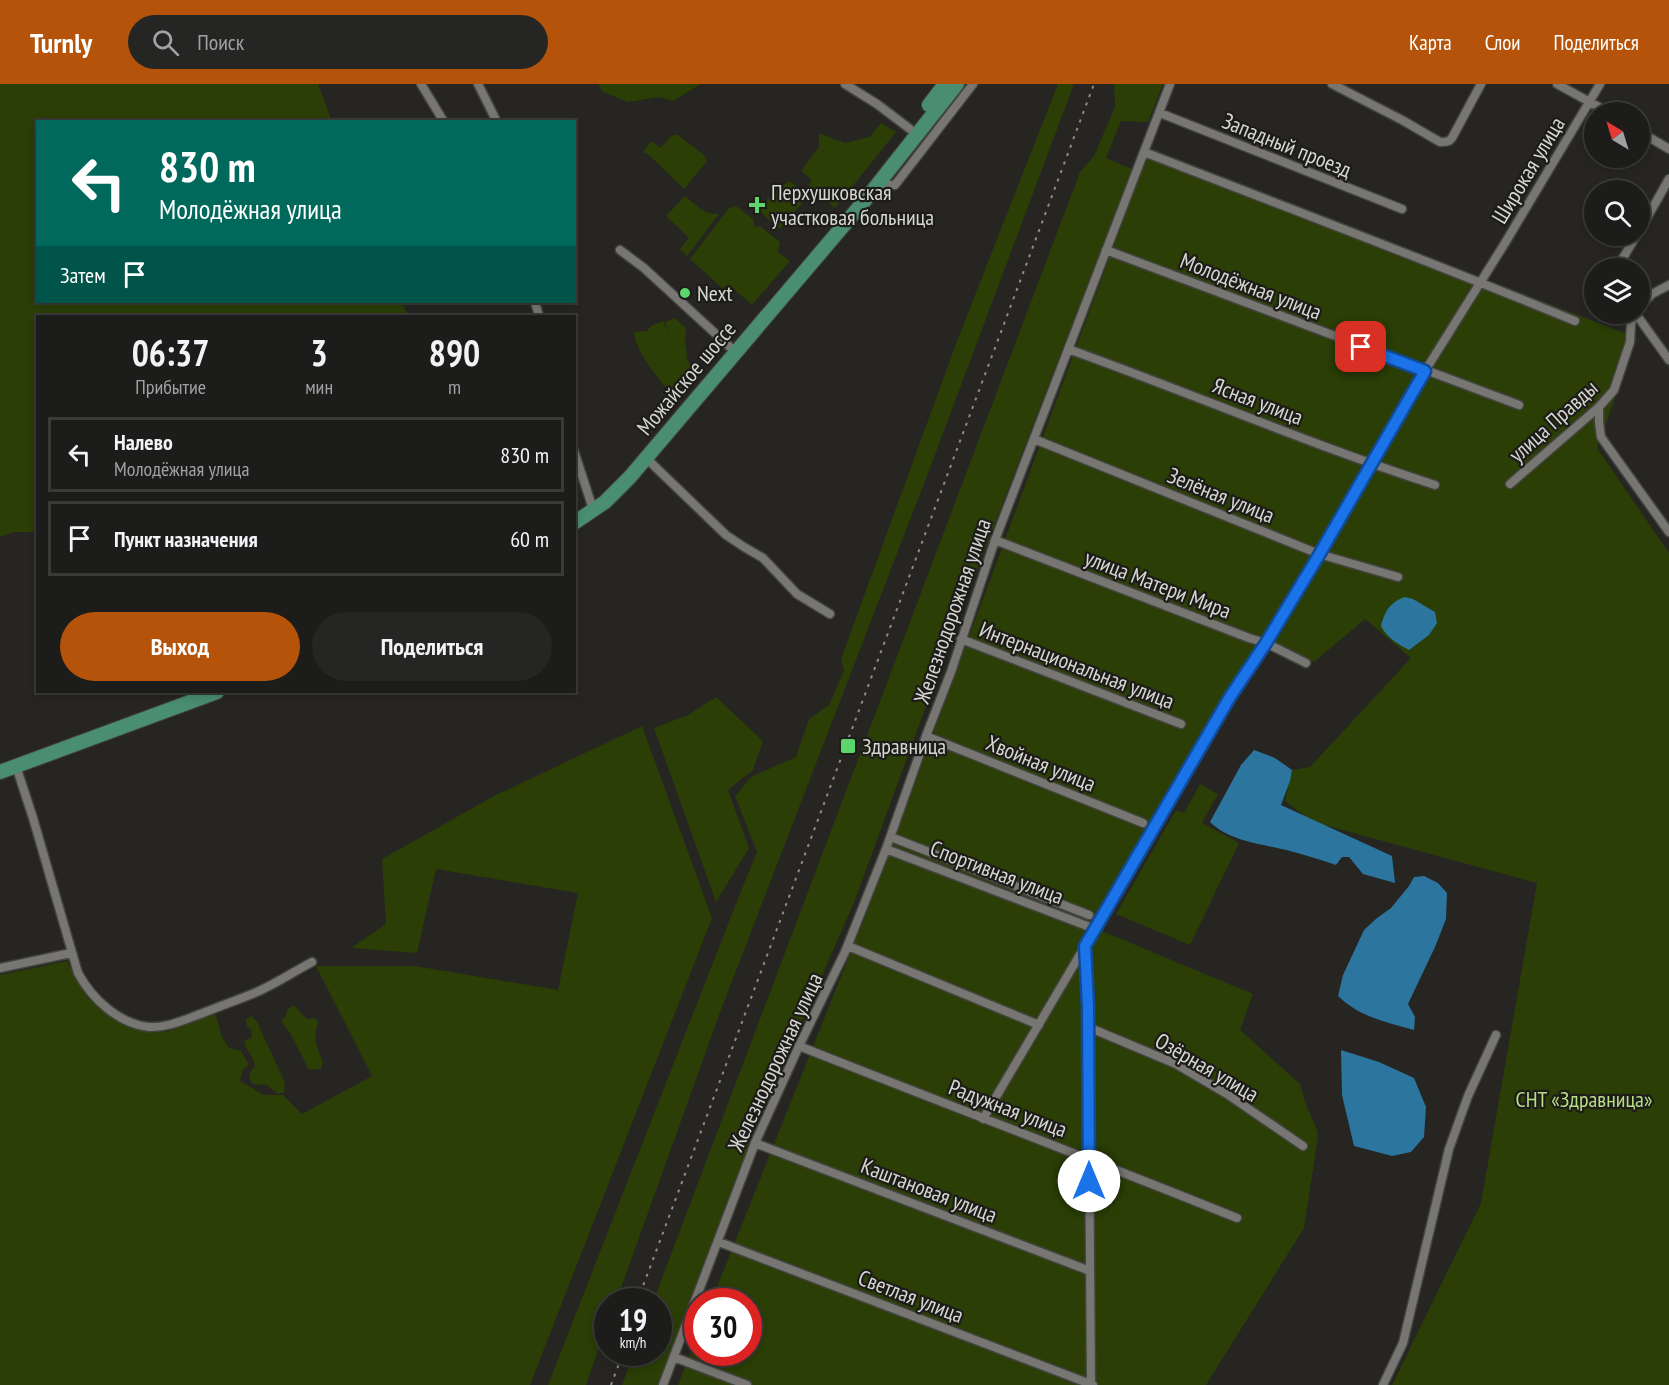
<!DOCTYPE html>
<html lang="ru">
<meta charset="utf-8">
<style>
body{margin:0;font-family:"PT Sans Narrow",sans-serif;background:#252523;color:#f1f3f6;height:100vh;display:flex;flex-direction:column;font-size:22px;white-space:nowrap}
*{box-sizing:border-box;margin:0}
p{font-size:20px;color:#a0a1a2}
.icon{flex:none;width:33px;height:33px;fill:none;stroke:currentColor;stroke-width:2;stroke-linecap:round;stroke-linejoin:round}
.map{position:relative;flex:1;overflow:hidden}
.sheet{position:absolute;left:36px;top:231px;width:540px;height:378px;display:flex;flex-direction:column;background:#1c1c1a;border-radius:0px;box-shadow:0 3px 9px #0003,0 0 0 2px #3a3a39}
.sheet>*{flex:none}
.hud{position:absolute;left:36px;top:36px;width:540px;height:183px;border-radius:0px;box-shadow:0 3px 9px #0003,0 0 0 2px #3a3a39;background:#00695c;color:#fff;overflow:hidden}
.needle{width:39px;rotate:322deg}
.buttons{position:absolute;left:1584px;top:18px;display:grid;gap:12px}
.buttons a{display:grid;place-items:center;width:66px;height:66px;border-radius:50%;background:#1c1c1a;box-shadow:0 3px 9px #0003,0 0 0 2px #3a3a39;font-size:30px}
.speed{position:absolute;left:594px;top:1204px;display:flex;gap:12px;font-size:30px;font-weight:700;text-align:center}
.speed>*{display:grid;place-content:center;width:78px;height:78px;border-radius:50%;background:#1c1c1a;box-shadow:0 3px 9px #0003,0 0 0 2px #3a3a39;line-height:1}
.speed small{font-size:15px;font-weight:400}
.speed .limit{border:9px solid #d22;background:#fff;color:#111}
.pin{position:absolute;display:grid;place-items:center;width:51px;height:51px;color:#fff;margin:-26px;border-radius:12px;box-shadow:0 3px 9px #0006}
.me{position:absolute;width:66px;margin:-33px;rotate:0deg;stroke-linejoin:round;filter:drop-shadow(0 0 4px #0008)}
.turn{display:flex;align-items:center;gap:21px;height:126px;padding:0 24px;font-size:27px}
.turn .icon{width:78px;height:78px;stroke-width:2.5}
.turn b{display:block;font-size:42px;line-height:51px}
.then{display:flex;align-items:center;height:57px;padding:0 24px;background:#0003;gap:12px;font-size:22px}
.eta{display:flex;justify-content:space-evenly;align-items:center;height:102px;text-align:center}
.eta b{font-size:36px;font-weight:600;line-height:42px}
.button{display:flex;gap:12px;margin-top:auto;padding:12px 24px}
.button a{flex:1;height:69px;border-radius:36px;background:#b45309;color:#fff;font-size:24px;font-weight:600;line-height:69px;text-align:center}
.button a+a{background:#252523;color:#f1f3f6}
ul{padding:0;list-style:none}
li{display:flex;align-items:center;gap:18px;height:75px;margin:0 12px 9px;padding:0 12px;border:3px solid #3a3a39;border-radius:0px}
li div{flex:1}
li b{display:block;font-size:22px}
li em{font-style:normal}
header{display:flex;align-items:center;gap:36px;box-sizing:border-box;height:84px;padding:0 30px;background:#b45309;color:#fff}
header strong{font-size:28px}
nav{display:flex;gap:33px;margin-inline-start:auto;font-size:21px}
.search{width:420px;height:54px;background:#252523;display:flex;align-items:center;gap:15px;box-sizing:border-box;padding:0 21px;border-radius:33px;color:#a0a1a2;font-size:22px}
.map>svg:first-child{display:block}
</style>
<header>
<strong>Turnly</strong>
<div class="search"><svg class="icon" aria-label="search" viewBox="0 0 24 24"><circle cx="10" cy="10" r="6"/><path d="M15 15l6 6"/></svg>Поиск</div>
<nav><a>Карта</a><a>Слои</a><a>Поделиться</a></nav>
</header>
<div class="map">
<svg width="1669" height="1301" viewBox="0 0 1669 1301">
<rect width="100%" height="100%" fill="#262522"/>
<path fill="#2a3e06" d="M0 0H318L332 37 38 38V218H402L408 232H38L37 448H13L0 453Z
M598 0H701L673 17 659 13 628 18 603 8Z
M1058 0H1074L930 384 719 931 616 1218H608L607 1241 586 1301H548L741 807 757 768 735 712 751 693 796 673 809 635 829 621 844 587 841 575 957 257Z
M1114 0H1163L1148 38 1121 37 1106 74 1132 85 959 532 855 816 754 1047 658 1301H622L634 1269H658V1218H653L1080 88 1094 72 1115 23Z
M881 39 896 48 835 124 808 102 812 96 801 87 819 63V49L845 59 870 53Z
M674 51H678L704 71 707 77 684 105 650 72 643 68 651 57 661 64 670 53Z
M1150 64 1637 254 1597 364 1669 469V1301H1392L1481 1119 1537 799 1313 738 1285 717 1292 686 1310 683 1411 574 1365 535 1314 578 1270 558 1102 847 1253 910 1240 946 1300 1000 1305 1018 1317 1046 1318 1053 1304 1144 1206 1301H678L697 1252 698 1269H748V1218H711L870 820Z
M790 97 808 112 780 145 758 126 781 102Z
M685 112C696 121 704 131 719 130L687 172 680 165 689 154 666 132Z
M736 122 753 135 755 144 758 142 761 143 780 158 778 168 790 177 752 221 728 200 723 205 690 175 728 125Z
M675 234 686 244 685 261 686 262 687 276 696 287 675 312C662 302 634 265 634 248L647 247 651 242 663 237 669 249 665 238Z
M716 613 763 657 753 686 728 706 749 764 716 818 654 644 688 631Z
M642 642 712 834 530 1301H0V891L67 877 87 913 110 932 143 945 167 948 215 929 222 953 229 964 241 967 249 981 243 985 240 997 264 1011H283L302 1030 372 992 316 882H415L558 906 578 809 436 785 417 869 351 864 386 840 382 775 494 712Z
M1200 700 1218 710 1202 739 1239 759 1190 861 1116 830 1176 726 1184 729Z
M293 921C299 925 301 930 307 935L314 934 319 938C312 952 317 965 323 978L321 985 309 986 290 949 281 937 286 932 287 926Z
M252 932 257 938 285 999 284 1008 278 1010 267 1001 253 1000 249 994 251 987 255 982C253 972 246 966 244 957L251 954 252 947 247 942 246 935Z"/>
<path fill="#2b759e" d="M1405 513 1413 515 1435 528 1437 539 1429 551 1409 566C1398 560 1387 554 1381 542 1385 527 1390 518 1405 513Z
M1254 666 1275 674 1292 686 1290 697 1281 721 1392 772 1395 799 1363 790 1349 773H1342L1336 781C1321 776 1306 771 1290 767 1264 760 1230 758 1210 738L1241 681Z
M1424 792 1438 799 1447 809 1446 835 1435 863 1408 920 1415 933 1414 946C1385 938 1360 933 1338 912L1343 891 1364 846 1377 834 1391 824 1409 802 1414 793Z
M1341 966 1379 978 1414 994 1426 1023 1424 1053 1411 1068 1392 1072 1354 1062 1342 1011Z"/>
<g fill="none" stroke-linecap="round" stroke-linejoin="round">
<g stroke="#43433f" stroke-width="11">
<path id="street" d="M421 0 444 38
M478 0 497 38
M845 0 877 20 910 45
M1332 0 1402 36 1440 58C1446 58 1449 58 1452 54L1481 0
M1557 0 1608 28
M1160 29 1402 125
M1640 48 1669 65
M1144 68C1288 124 1432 178 1575 237
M881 96 888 101H895L973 0
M1640 146 1669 95
M620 166 644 184 730 263
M1106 166 1519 321
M1617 184 1636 152
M535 218 539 232
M1640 222 1652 210 1669 201
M1636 230 1669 276
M1068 265C1191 309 1311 361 1435 401
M1599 323V338L1601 353 1669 448
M1034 355 1319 470 1398 493
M574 367 591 419
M646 374 726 451 744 463 763 474 797 510 830 530
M1510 400 1599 323 1614 306 1630 258 1631 240 1634 230
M995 456 1249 554 1266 559 1306 579
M961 555 1181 640
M926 652 1143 739
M16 682 33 734 78 889C92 915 119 940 149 943 168 944 186 935 203 929 222 921 241 915 259 907 277 899 295 887 312 878
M891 753 1089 831
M886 765 1095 845
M848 862 1039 941
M0 884 71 869
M1088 943 1176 980 1227 1010 1303 1062
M799 962C945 1020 1091 1075 1237 1134
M983 1035 1085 862
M755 1059 1090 1187
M719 1158 1093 1301
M674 1273 747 1301
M663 1301 755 1059 799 962 845 868 886 765 926 652 951 588 995 456 1170 0
M1091 1301 1088 922 1085 862 1100 835 1229 613 1266 559 1319 470 1425 287 1505 159 1600 0
M1383 1301 1403 1259 1449 1065 1468 1012 1496 951"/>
</g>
<g stroke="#43433f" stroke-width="16">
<path id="primary" d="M929 21 945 0
M574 439 605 418 630 393 866 115 957 0
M0 688 217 608"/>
</g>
<use href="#street" stroke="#777672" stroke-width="8"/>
<use href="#primary" stroke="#498e70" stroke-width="14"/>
<path stroke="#8d8c89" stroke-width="2" stroke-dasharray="3 6" stroke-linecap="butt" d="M637 1218 1094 0
M611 1301 623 1269"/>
</g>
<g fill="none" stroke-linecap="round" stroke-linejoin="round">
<g stroke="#114b97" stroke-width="15">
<path id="route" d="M1089 1097 1088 922 1085 862 1230 613 1266 559 1319 471 1425 287 1361 263"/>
</g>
<use href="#route" stroke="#1a73e8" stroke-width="10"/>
</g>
<g fill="#5cd56d" stroke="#1d1c19" stroke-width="2">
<path d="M754 112h6v6h6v6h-6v6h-6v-6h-6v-6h6z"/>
<circle cx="685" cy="209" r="6"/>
<rect x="840" y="654" width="16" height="16" rx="3"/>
</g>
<g text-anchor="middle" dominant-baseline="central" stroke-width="4.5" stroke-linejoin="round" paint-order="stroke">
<g font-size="22" fill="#d6d6d3" stroke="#1d1c19">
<text transform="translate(1287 61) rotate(22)">Западный проезд</text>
<text transform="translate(1528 86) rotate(-59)">Широкая улица</text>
<text transform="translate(1251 202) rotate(21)">Молодёжная улица</text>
<text transform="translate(686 294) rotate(-50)">Можайское шоссе</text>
<text transform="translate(1258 317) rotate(21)">Ясная улица</text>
<text transform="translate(1553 337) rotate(-42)">улица Правды</text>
<text transform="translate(1221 411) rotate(22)">Зелёная улица</text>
<text transform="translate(1158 500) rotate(21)">улица Матери Мира</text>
<text transform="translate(952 527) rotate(-71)">Железнодорожная улица</text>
<text transform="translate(1077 581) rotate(21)">Интернациональная улица</text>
<text transform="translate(1041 679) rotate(22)">Хвойная улица</text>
<text transform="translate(997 788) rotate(21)">Спортивная улица</text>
<text transform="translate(775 978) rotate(-65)">Железнодорожная улица</text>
<text transform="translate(1207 983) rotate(30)">Озёрная улица</text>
<text transform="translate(1008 1024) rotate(21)">Радужная улица</text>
<text transform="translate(929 1106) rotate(21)">Каштановая улица</text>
<text transform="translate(911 1212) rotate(21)">Светлая улица</text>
</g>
<g font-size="22" fill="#d6d6d3" stroke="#1d1c19" text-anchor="start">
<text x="771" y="108">Перхушковская<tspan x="771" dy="25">участковая больница</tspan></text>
<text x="697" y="209">Next</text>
<text x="862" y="662">Здравница</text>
</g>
<g font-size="22" fill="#b6de82" stroke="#1d1c19">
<text x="1584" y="1015">СНТ «Здравница»</text>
</g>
</g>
</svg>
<div class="buttons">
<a><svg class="needle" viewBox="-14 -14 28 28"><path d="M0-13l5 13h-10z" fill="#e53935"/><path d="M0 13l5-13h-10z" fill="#a0a1a2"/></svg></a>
<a><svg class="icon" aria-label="search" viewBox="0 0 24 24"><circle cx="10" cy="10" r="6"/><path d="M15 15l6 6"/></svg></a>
<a><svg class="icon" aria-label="layers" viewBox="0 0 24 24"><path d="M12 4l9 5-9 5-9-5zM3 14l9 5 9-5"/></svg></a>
</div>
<div class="speed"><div>19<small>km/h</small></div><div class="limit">30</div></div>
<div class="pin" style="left:1361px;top:263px;background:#d93025"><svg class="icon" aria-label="arrive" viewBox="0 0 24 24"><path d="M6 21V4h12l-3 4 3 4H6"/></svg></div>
<svg class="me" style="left:1089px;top:1097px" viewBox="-20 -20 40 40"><circle r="19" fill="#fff"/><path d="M0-13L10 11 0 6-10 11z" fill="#1a73e8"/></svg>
<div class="hud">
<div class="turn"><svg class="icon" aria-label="left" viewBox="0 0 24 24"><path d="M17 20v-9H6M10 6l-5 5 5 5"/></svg><div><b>830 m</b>Молодёжная улица</div></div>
<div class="then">Затем<svg class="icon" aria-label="arrive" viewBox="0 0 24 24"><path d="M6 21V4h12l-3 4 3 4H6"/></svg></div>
</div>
<section class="sheet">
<div class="eta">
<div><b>06:37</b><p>Прибытие</p></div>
<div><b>3</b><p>мин</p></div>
<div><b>890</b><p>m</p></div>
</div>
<ul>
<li><svg class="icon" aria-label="left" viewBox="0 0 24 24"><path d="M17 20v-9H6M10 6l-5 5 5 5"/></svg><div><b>Налево</b><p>Молодёжная улица</p></div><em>830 m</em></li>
<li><svg class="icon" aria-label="arrive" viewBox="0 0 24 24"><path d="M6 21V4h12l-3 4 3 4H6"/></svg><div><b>Пункт назначения</b></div><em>60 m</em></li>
</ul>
<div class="button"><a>Выход</a><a>Поделиться</a></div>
</section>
</div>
